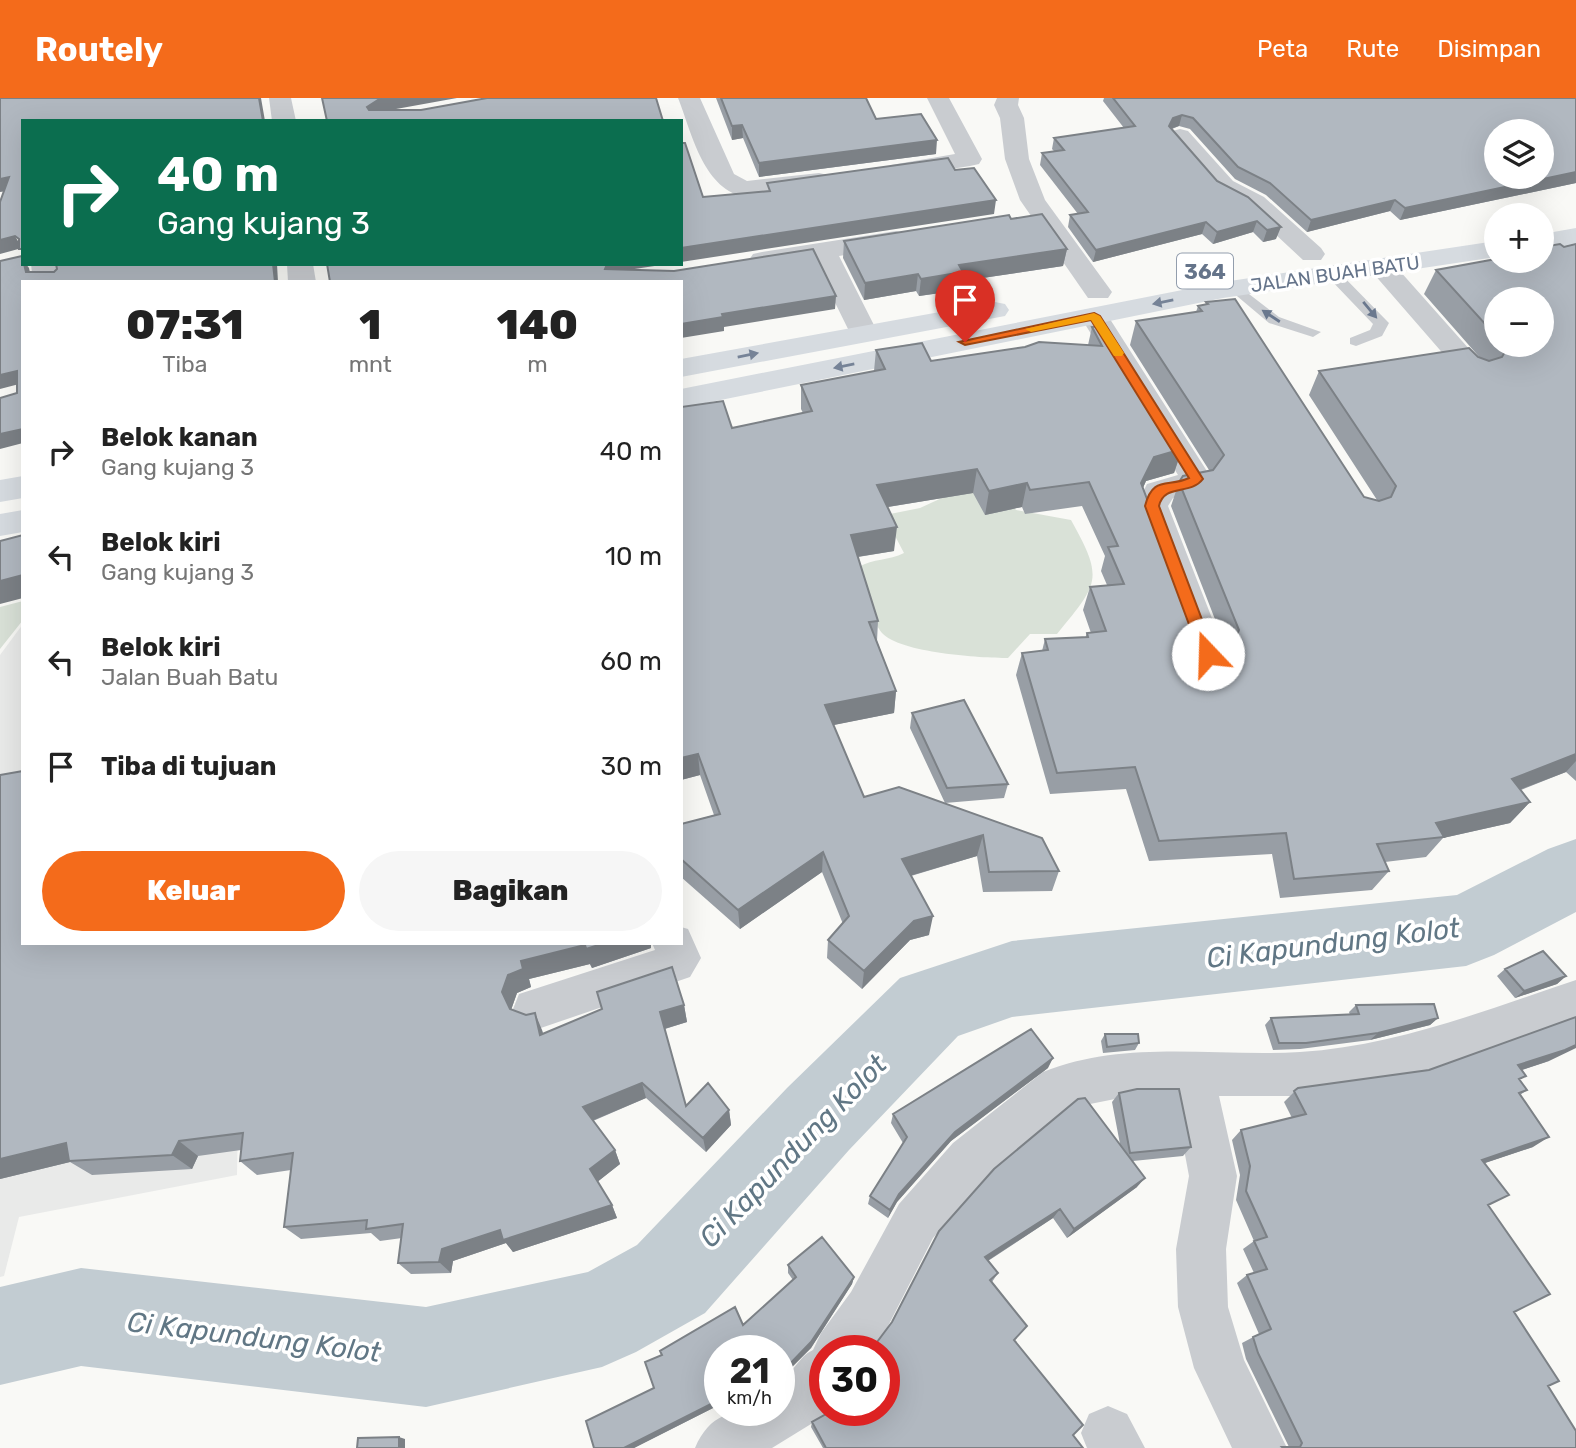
<!DOCTYPE html>
<html lang="id">
<meta charset="utf-8">
<style>
body{margin:0;font-family:Rubik,sans-serif;background:#f6f6f6;color:#222;height:100vh;display:flex;flex-direction:column;font-size:26px;white-space:nowrap}
*{box-sizing:border-box;margin:0}
p{font-size:23px;color:#767676}
.icon{flex:none;width:38px;height:38px;fill:none;stroke:currentColor;stroke-width:2;stroke-linecap:round;stroke-linejoin:round}
.map{position:relative;flex:1;overflow:hidden}
.sheet{position:absolute;left:21px;top:182px;width:662px;height:665px;display:flex;flex-direction:column;background:#fff;border-radius:0px;box-shadow:0 7px 28px #0002}
.sheet>*{flex:none}
.hud{position:absolute;left:21px;top:21px;width:662px;height:147px;border-radius:0px;box-shadow:0 7px 28px #0002;background:#0b6e4f;color:#fff;overflow:hidden}
.buttons{position:absolute;left:1484px;top:21px;display:grid;gap:14px}
.buttons a{display:grid;place-items:center;width:70px;height:70px;border-radius:50%;background:#fff;box-shadow:0 7px 28px #0002;font-size:35px}
.speed{position:absolute;left:704px;top:1237px;display:flex;gap:14px;font-size:35px;font-weight:700;text-align:center}
.speed>*{display:grid;place-content:center;width:91px;height:91px;border-radius:50%;background:#fff;box-shadow:0 7px 28px #0002;line-height:1}
.speed small{font-size:18px;font-weight:400}
.speed .limit{border:10px solid #d22;background:#fff;color:#111}
.pin{position:absolute;display:grid;place-items:center;width:60px;height:60px;color:#fff;margin:-72px -30px;border-radius:50% 50% 50% 0;rotate:-45deg;box-shadow:0 0 7px #0007}
.pin .icon{rotate:45deg}
.me{position:absolute;width:77px;margin:-38px;rotate:339deg;stroke-linejoin:round;filter:drop-shadow(0 0 5px #0008)}
.turn{display:flex;align-items:center;gap:24px;height:147px;padding:0 21px;font-size:32px}
.turn .icon{width:91px;height:91px;stroke-width:2.5}
.turn b{display:block;font-size:49px;line-height:60px}
.eta{display:flex;justify-content:space-evenly;align-items:center;height:119px;text-align:center}
.eta b{font-size:42px;font-weight:800;line-height:49px}
.button{display:flex;gap:14px;margin-top:auto;padding:14px 21px}
.button a{flex:1;height:80px;border-radius:42px;background:#f46b1b;color:#fff;font-size:28px;font-weight:800;line-height:80px;text-align:center}
.button a+a{background:#f6f6f6;color:#222}
ul{padding:0;list-style:none}
li{display:flex;align-items:center;gap:21px;height:105px;padding:0 21px}
li div{flex:1}
li b{display:block;font-size:26px}
li em{font-style:normal}
header{display:flex;align-items:center;gap:42px;box-sizing:border-box;height:98px;padding:0 35px;background:#f46b1b;color:#fff}
header strong{font-size:33px}
nav{display:flex;gap:38px;margin-inline-start:auto;font-size:24px}
.map>svg:first-child{display:block}
</style>
<header>
<strong>Routely</strong>
<nav><a>Peta</a><a>Rute</a><a>Disimpan</a></nav>
</header>
<div class="map">
<svg width="1576" height="1350" viewBox="0 0 1576 1350">
<rect width="100%" height="100%" fill="#f9f9f6"/>
<path fill="#e9eae9" d="M23 526V845H241L237 1077 19 1119 4 1178 0 1179V557Z"/>
<path fill="#d9e1d7" d="M957 393 1004 397 1016 412 1071 422C1104 481 1099 485 1057 536H1030L1008 560C981 560 900 555 882 535 872 523 861 485 859 469 873 460 889 463 904 455L894 436 890 416 920 410Z
M23 503V522L0 551V509Z"/>
<g fill="none" stroke-linecap="round" stroke-linejoin="round">
<path fill="#c2ccd2" fill-rule="evenodd" d="M1576 741V814L1494 857 1466 868 1012 919 958 938 849 1052 705 1215 636 1254 602 1269 426 1309 81 1268 0 1287V1189L81 1170 426 1209 588 1174 637 1147 787 990 900 880 1012 843 1457 797 1548 751Z"/>
<path fill="#c9ccd0" fill-rule="evenodd" d="M1333 172 1338 173 1386 222 1389 225 1382 238 1356 248 1350 246V240L1370 232 1373 226 1328 179 1326 176Z
M1236 186 1279 219 1321 234 1313 239 1269 225 1231 193V187Z"/>
<path fill="#c9ccd0" fill-rule="evenodd" d="M678 0H700L734 76 747 83 819 75 828 77 831 82 828 87 819 89 743 99C702 88 692 35 678 0Z
M927 0H949L982 61 979 66 970 68 900 79 891 77 888 72 891 67 955 56Z
M997 0H1019L1018 7 1024 20 1029 61 1045 102 1112 194 1108 200H1088L1020 102 1005 61 1000 20 994 7Z
M1180 31 1188 33 1233 83 1264 99 1321 150 1325 156 1321 162H1303L1246 109 1215 93 1168 38 1172 33Z
M896 133 905 135 909 141 905 147 839 158 878 235 874 241 864 244 854 241 850 235 814 162 762 170 753 168 749 162 753 156 762 154Z
M1382 161 1391 163 1486 270 1491 276 1486 282 1476 285 1466 282 1373 175 1369 169 1373 163Z
M31 166H57L61 184H33Z
M1094 210 1104 212 1108 218 1212 381 1203 393 1173 400 1168 408 1226 556 1221 566 1208 570 1195 566 1190 556 1136 408 1147 386 1178 377 1080 218 1084 212Z
M681 829 688 831 701 860 690 879 535 932 519 926 513 911 519 896 655 852 652 845H681Z
M1576 882V922L1415 980 1301 998H1219L1237 1078 1226 1151 1228 1209 1244 1262 1287 1350H1232L1194 1270 1178 1209 1176 1151 1189 1078 1174 998H1130L1070 1010 987 1079 933 1140 887 1230 870 1253H824V1312H828L824 1318 772 1350H695C712 1310 740 1312 779 1312V1285C793 1276 798 1259 813 1252L821 1235 851 1194 899 1106 953 1045 1043 974C1125 941 1214 959 1300 954 1396 948 1486 912 1576 882Z
M1108 1308 1127 1316 1145 1350H1087L1081 1335 1089 1316Z"/>
<path fill="#c9ccd0" fill-rule="evenodd" d="M269 0H291L296 23H272Z
M287 166H313L316 184H288Z"/>
<path fill="#d6dbe0" fill-rule="evenodd" d="M1576 130V146L1542 152V136Z
M1496 143V159L1223 200 681 310V291L1223 184Z
M995 204 1005 206 1009 212 1005 218 681 279V261Z
M23 378V400L0 404V382Z
M23 412V434L0 438V416Z"/>
</g>
<path fill="#989ea5" fill-rule="evenodd" d="M716 0H866L876 21 936 56 759 79 743 40 732 42Z
M1104 0H1576V85L1400 122 1390 113 1307 134 1266 97 1235 81 1190 31 1179 28 1172 31 1217 83 1276 141 1263 144 1253 134 1213 146 1202 136 1093 164 1068 129 1070 117 1078 116 1040 67 1042 55 1054 53 1052 51 1054 40 1124 30 1103 3Z
M1011 121 1067 151 1063 168 962 183 961 192 919 198 916 193 864 202 843 160 844 143Z
M1576 146V683L1566 674 1521 692 1530 704 1510 725 1443 740 1426 759 1385 764 1389 773 1372 792 1280 800 1272 756 1149 763 1126 691 1050 696 1016 577 1022 555 1042 553 1045 541 1085 540 1087 535H1091L1083 512 1090 489 1107 487 1101 473 1105 458 1082 408 1025 416 1022 409 985 417 973 395 888 409 894 453 858 459 878 523 877 543 896 593 894 615 833 627 864 699 899 689 1059 773 1052 793 983 794 977 758 911 778 929 837 910 842 862 891 827 860 828 842 843 826 822 774 740 831 681 779V726L714 717 700 677 681 682V309L732 330 803 315 801 311V287L874 273 876 252 931 263 1088 247 1092 229 1182 351 1174 375 1146 383 1143 390 1197 534 1204 546 1219 550 1225 547 1171 408 1179 384 1209 372 1130 247 1136 223 1196 214 1198 208 1205 207 1206 204 1364 399 1377 402 1309 297 1319 273 1478 259 1481 261 1424 196 1436 172ZM1496 201 1542 247H1496Z
M912 615 1008 686 1004 700 945 705 910 630Z
M0 677 23 845 651 850 592 870 590 866 529 881 531 889 517 895 511 912 542 932 543 936 684 907 687 924 665 931 686 1008 729 1012 731 1027 706 1054 646 1000 593 1023 615 1052 620 1066 597 1084 612 1107 617 1120 513 1154 506 1145 453 1163 451 1175 411 1176 398 1165 402 1140 380 1143 371 1135 301 1141 284 1129 291 1072 257 1077 240 1063 241 1052 198 1058 192 1071 92 1077 70 1064 0 1081Z
M1505 871 1566 878 1557 886 1515 900 1497 878Z
M1356 907 1438 920 1430 927 1370 942 1300 951 1273 952 1265 927 1271 920 1350 917 1349 914Z
M1105 936 1139 945 1135 952 1103 955 1101 943Z
M1549 963 1522 972 1520 982 1527 992 1520 997 1533 1049 1485 1065 1489 1108 1514 1214 1576 1350H1279L1289 1349 1246 1261 1242 1245 1259 1236 1237 1185 1247 1177 1254 1175 1243 1151 1254 1143 1236 1102 1240 1077 1232 1042 1241 1032 1292 1020 1284 1004 1298 990Z
M1048 970 951 1043 897 1104 888 1120 868 1106 870 1098 903 1045 891 1025 893 1016Z
M1119 995 1191 1049 1183 1058 1133 1063 1137 1089 1067 1140 1053 1120 988 1163 998 1175 992 1184 1014 1242 1073 1337 1083 1350H823L811 1329 812 1324 826 1316 884 1253H827L828 1249 874 1248 1120 1046 1112 1004Z
M788 1167 854 1179 852 1186 811 1250 783 1278 781 1274 779 1253 719 1307 634 1350H594L654 1290 743 1227 793 1182 788 1175Z"/>
<path fill="#7c8186" d="M259 0H261L265 23H263Z
M381 0H457L385 13 370 23 367 9Z
M1182 17 1179 28 1170 31 1169 28 1173 20Z
M742 27 743 40 732 42V28Z
M937 42 936 56 759 79V65Z
M1576 74V85L1400 122 1405 110Z
M9 79 16 92 0 94V81Z
M996 102 994 116 681 164V150Z
M1395 102 1390 113 1307 134 1311 122Z
M1257 123 1253 134 1213 146 1217 134Z
M1206 124 1202 136 1093 164 1096 152Z
M1281 129 1276 141 1263 144 1267 132Z
M15 138 22 150 0 156V142Z
M1067 151 1063 168 962 183 961 192 919 198 921 181 959 167Z
M24 166H26L29 170 32 184 26 174Z
M273 166H277L278 184H275Z
M607 166H668L621 173 605 171Z
M918 176 916 193 864 202 865 185Z
M836 198 835 211 724 229V233L681 240V226L722 216Z
M17 273 23 285 0 291V277Z
M23 331V345L0 351V336Z
M1182 351 1174 375 1146 383 1134 409 1141 385 1154 359Z
M977 371 973 395 875 411 877 387Z
M1027 385 1022 409 985 417 989 393Z
M897 429 894 453 850 460 851 437Z
M23 477V500L0 506V483Z
M896 593 894 615 824 629 825 607Z
M698 656 700 677 681 682V660Z
M1576 656V663L1566 674 1493 702 1512 681Z
M1530 704 1510 725 1443 740 1444 739 1436 725Z
M983 737 977 758 899 781 902 761Z
M823 754 822 774 740 831 738 812Z
M933 818 929 837 910 842 862 891 864 873 914 823Z
M605 845H651V850L592 870 590 866 529 881 531 889 517 895 511 912 502 894 508 877 521 863 585 847Z
M1566 878 1557 886 1515 900 1524 893Z
M684 907 687 924 664 931 660 914Z
M535 915 542 932 548 954 540 937Z
M1438 920 1430 927 1370 942 1378 935Z
M1576 947V950L1549 963 1503 978 1518 967Z
M1053 960 1048 970 951 1043 897 1104 888 1120 890 1112 899 1096 955 1034Z
M642 985 646 1000 589 1024 583 1009Z
M729 1012 731 1027 706 1054 703 1040Z
M1549 1039 1533 1049 1467 1071 1482 1062Z
M179 1043 198 1058 192 1071 172 1057Z
M66 1045 70 1064 0 1081V1061Z
M615 1052 620 1066 596 1085 590 1071Z
M1145 1080 1137 1089 1067 1140 1074 1131Z
M612 1107 617 1120 513 1154 506 1145 453 1163 451 1175 439 1164 442 1151 500 1132Z
M1060 1111 1053 1120 981 1167 985 1159Z
M854 1179 852 1186 811 1250 783 1278V1273Z
M719 1302V1307L634 1350H624Z
M399 1339 405 1341V1350H399Z"/>
<path fill="#b1b8c0" stroke="#7c8186" stroke-width="2" fill-rule="evenodd" d="M0 0H259L263 23H23V151H19V141L15 138 0 142V104L9 79 0 81Z
M322 0H381L367 9 369 12H421L487 0H656L663 23H327Z
M721 0H866L876 21 921 16 937 42 759 65 742 27 732 28Z
M1113 0H1576V74L1405 110 1395 102 1311 122 1270 85 1238 69 1193 20 1182 17 1173 20 1169 28 1217 83 1248 99 1281 129 1267 132 1257 123 1217 134 1206 124 1096 152 1070 117 1088 114 1042 55 1064 52 1054 40 1135 28ZM1496 33H1542V79H1496Z
M681 45H685L703 99 770 93 767 85 948 60 955 72 974 70 996 102 681 150Z
M1042 116 1067 151 959 167 963 174 921 181 918 176 865 185 844 143 1009 117 1011 121Z
M1560 146 1564 149 1576 146V656L1512 681 1530 704 1436 725 1444 739 1377 746 1389 773 1294 781 1286 735 1159 743 1135 669 1057 675 1022 555 1048 552 1045 541 1088 539 1087 535 1106 533 1090 489 1124 486 1108 449 1118 448 1089 384 1030 392 1027 385 989 393 977 371 877 387 897 429 851 437 878 523 869 524 896 593 825 607 864 699 899 689 1042 740 1059 773 989 774 983 737 902 761 933 818 914 823 864 873 828 842 849 818 823 754 738 812 681 761V726L720 716 698 656 681 660V309L723 303 732 330 812 313 801 287 885 271 876 252 922 245 931 263 1025 249 1039 244 1102 248 1092 229 1104 228 1182 351 1154 359 1141 385 1197 534 1204 546 1219 550 1234 544 1239 532 1179 384 1183 378 1213 372 1224 357 1136 223 1202 213 1198 208 1208 206 1206 204 1235 201 1364 399 1379 403 1391 399 1396 388 1319 273 1469 250 1478 259 1489 263 1502 259 1507 250 1504 247H1542V201H1496V238L1436 172 1496 161V163H1542V149Z
M813 151 836 198 722 216 723 219 681 226V184H330L327 166H607L605 171 674 173Z
M22 158 23 166H24L26 174H54L57 171 56 166H273L275 184H23V331L0 336V300L17 295V273L0 277V163Z
M23 437V477L0 483V443Z
M964 602 1008 686 947 690 912 615Z
M23 673V845H605L586 851 585 847 521 863 523 871 508 877 502 894 510 911 526 917 535 915 540 937 602 911 597 894 672 869 684 907 660 914 686 1008 708 985 729 1012 703 1040 642 985 583 1009 615 1052 590 1071 612 1107 503 1142 500 1132 442 1151 439 1164 398 1165 403 1126 366 1131 367 1122 284 1129 293 1055 240 1063 243 1035 179 1043 172 1057 69 1063 66 1045 0 1061V677Z
M1543 853 1566 878 1524 893 1505 871Z
M1434 906 1438 920 1378 935 1306 945H1279L1271 920 1359 916 1356 907Z
M1576 919V947L1565 952 1518 967 1526 978 1519 981 1527 992 1519 995 1549 1039 1482 1062 1509 1097 1488 1107 1550 1196 1514 1214 1559 1283 1548 1288 1576 1333V1350H1283L1282 1349H1300L1302 1345 1258 1255 1253 1239 1271 1231 1247 1177 1267 1171 1254 1143 1267 1139 1246 1093 1250 1068 1241 1032 1306 1016 1294 993 1298 990 1429 972Z
M1031 931 1053 960 955 1034 899 1096 890 1112 870 1098 907 1039 893 1016Z
M1105 936H1138L1139 945 1107 949Z
M1137 991H1179L1191 1049 1130 1055 1119 995Z
M1085 1000 1145 1080 1074 1131 1060 1111 985 1159 998 1175 990 1182 1027 1228 1014 1242 1083 1327 1073 1337 1083 1350H826L812 1324 826 1316 828 1312H884V1253H828V1249L874 1248 892 1224 939 1133 994 1071 1078 1001Z
M822 1139 854 1179 811 1244 783 1273 781 1269 779 1271V1253H719V1302L624 1350H594L586 1323 654 1290 645 1264 662 1257 660 1253 735 1209 743 1227 796 1179 788 1167Z
M399 1339V1350H357L358 1340Z"/>
<defs><path id="oneway-solid" d="M-6-.8H1V-3.2L6.5 0L1 3.2V.8H-6Z" transform="scale(1.75)"/></defs>
<g fill="#768397">
<use href="#oneway-solid" transform="translate(1163 204) rotate(169)"/>
<use href="#oneway-solid" transform="translate(748 257) rotate(-11)"/>
<use href="#oneway-solid" transform="translate(844 268) rotate(169)"/>
</g>
<g fill="#6a788e">
<use href="#oneway-solid" transform="translate(1370 212) rotate(50)"/>
<use href="#oneway-solid" transform="translate(1271 218) rotate(-147)"/>
</g>
<path fill="#f46b1b" stroke="#9f4612" stroke-width="2" d="M1094 215 1100 218 1203 381C1190 398 1164 385 1159 408L1215 556 1213 560 1208 562 1200 556 1145 408C1153 377 1168 390 1189 380L1091 222 965 247 959 244Z"/>
<path fill="#f59e0b" d="M1094 215 1100 218 1124 255 1122 258H1114L1091 222 1031 234 1025 231Z"/>
<g text-anchor="middle" dominant-baseline="central" stroke-width="7" stroke-linejoin="round" paint-order="stroke">
<g font-size="19" fill="#65748a" stroke="#fff">
<text transform="translate(1335 176) rotate(-8)">JALAN BUAH BATU</text>
</g>
<rect fill="#fff" stroke="#939ead" stroke-width="2" x="1177" y="155.5" width="56" height="35" rx="5"/>
<g font-size="21" font-weight="bold" fill="#65748a">
<text x="1205" y="173">364</text>
</g>
<g font-size="28" font-style="italic" fill="#617785" stroke="#fff">
<text transform="translate(1333 845) rotate(-7)">Ci Kapundung Kolot</text>
<text transform="translate(793 1053) rotate(-46)">Ci Kapundung Kolot</text>
<text transform="translate(254 1239) rotate(7)">Ci Kapundung Kolot</text>
</g>
</g>
</svg>
<div class="buttons">
<a><svg class="icon" aria-label="layers" viewBox="0 0 24 24"><path d="M12 4l9 5-9 5-9-5zM3 14l9 5 9-5"/></svg></a>
<a>+</a>
<a>−</a>
</div>
<div class="speed"><div>21<small>km/h</small></div><div class="limit">30</div></div>
<div class="pin" style="left:965px;top:244px;background:#d93025"><svg class="icon" aria-label="arrive" viewBox="0 0 24 24"><path d="M6 21V4h12l-3 4 3 4H6"/></svg></div>
<svg class="me" style="left:1208px;top:556px" viewBox="-20 -20 40 40"><circle r="19" fill="#fff"/><path d="M0-13L10 11 0 6-10 11z" fill="#f46b1b"/></svg>
<div class="hud">
<div class="turn"><svg class="icon" aria-label="right" viewBox="0 0 24 24"><path d="M7 20v-9h11M14 6l5 5-5 5"/></svg><div><b>40 m</b>Gang kujang 3</div></div>
</div>
<section class="sheet">
<div class="eta">
<div><b>07:31</b><p>Tiba</p></div>
<div><b>1</b><p>mnt</p></div>
<div><b>140</b><p>m</p></div>
</div>
<ul>
<li><svg class="icon" aria-label="right" viewBox="0 0 24 24"><path d="M7 20v-9h11M14 6l5 5-5 5"/></svg><div><b>Belok kanan</b><p>Gang kujang 3</p></div><em>40 m</em></li>
<li><svg class="icon" aria-label="left" viewBox="0 0 24 24"><path d="M17 20v-9H6M10 6l-5 5 5 5"/></svg><div><b>Belok kiri</b><p>Gang kujang 3</p></div><em>10 m</em></li>
<li><svg class="icon" aria-label="left" viewBox="0 0 24 24"><path d="M17 20v-9H6M10 6l-5 5 5 5"/></svg><div><b>Belok kiri</b><p>Jalan Buah Batu</p></div><em>60 m</em></li>
<li><svg class="icon" aria-label="arrive" viewBox="0 0 24 24"><path d="M6 21V4h12l-3 4 3 4H6"/></svg><div><b>Tiba di tujuan</b></div><em>30 m</em></li>
</ul>
<div class="button"><a>Keluar</a><a>Bagikan</a></div>
</section>
</div>
